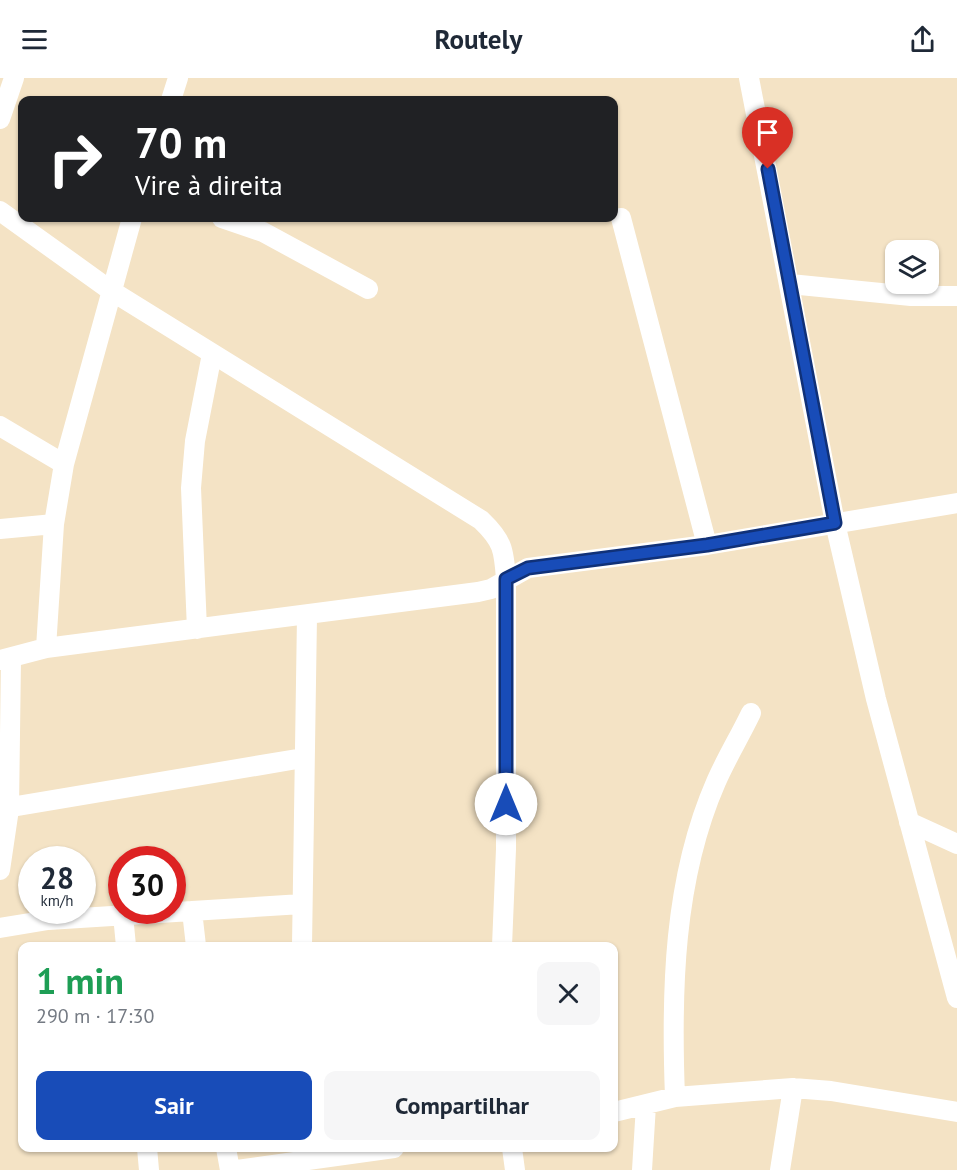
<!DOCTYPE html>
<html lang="pt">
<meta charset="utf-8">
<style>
body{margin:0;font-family:"PT Sans",sans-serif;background:#f6f6f7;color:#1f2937;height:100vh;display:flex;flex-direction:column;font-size:22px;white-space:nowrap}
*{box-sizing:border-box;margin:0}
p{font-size:20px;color:#747a83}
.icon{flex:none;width:33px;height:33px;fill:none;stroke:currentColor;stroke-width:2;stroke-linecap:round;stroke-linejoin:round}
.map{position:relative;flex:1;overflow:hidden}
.panel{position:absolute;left:18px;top:864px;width:600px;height:210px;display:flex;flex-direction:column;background:#fff;border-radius:12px;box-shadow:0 2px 4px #0004}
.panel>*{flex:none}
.hud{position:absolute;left:18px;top:18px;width:600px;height:126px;border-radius:12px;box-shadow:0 2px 4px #0004;background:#202124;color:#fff;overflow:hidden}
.fabs{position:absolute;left:885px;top:162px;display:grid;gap:12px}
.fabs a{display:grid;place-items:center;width:54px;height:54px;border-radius:12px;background:#fff;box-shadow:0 2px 4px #0004;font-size:30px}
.speed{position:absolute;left:18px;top:768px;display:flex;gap:12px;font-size:30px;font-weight:700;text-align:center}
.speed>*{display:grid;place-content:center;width:78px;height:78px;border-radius:50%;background:#fff;box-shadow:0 2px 4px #0004;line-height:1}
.speed small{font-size:15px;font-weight:400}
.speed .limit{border:9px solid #d22;background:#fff;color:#111}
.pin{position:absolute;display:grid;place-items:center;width:51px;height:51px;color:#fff;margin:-62px -26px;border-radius:50% 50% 50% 0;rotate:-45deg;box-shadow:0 0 6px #0007}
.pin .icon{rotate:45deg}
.me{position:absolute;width:66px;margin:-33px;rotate:0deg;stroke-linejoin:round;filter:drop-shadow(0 0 4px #0008)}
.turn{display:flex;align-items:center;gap:21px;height:126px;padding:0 18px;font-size:27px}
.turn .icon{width:78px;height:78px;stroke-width:2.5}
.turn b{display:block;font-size:42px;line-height:51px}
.round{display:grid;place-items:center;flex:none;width:63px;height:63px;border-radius:12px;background:#f6f6f7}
.headline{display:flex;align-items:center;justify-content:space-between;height:102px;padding:0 18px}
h1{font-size:36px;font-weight:800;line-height:45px;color:#1e9e55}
.action{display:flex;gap:12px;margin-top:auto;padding:12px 18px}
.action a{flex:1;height:69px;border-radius:12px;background:#184cb8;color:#fff;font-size:24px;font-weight:800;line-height:69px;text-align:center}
.action a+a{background:#f6f6f7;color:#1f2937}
header{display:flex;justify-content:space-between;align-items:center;height:78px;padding:0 18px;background:#fff;font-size:27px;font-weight:800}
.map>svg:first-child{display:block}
</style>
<header><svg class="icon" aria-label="menu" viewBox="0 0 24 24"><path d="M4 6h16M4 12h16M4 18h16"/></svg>Routely<svg class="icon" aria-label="share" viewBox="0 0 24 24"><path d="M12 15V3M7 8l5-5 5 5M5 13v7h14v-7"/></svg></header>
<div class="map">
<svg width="957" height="1092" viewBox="0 0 957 1092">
<rect width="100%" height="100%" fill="#f4e3c5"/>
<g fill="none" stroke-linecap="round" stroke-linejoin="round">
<path stroke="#fff" stroke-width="20" d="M749 0 835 445 876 621 957 920
M171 22 178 0
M0 41 14 0
M0 133 110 212 481 442C503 463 504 472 506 501V771L502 868
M222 140 263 154 368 211
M621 140 707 467
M790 206 911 218H957
M0 348 64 386
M0 451 54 446
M197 551 191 410 195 363 212 276
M46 570 54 446 64 386 132 140
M0 582 46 570 478 514 491 511 528 490 707 467 957 425
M0 731 303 680
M909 744 957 766
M0 792 9 731 11 581
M192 833 196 868
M123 837 126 868
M0 850 48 842 302 826
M302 868 307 538
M675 1019C671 915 673 802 716 704 726 681 740 658 751 635
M614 1034 675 1019 793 1010 831 1013 957 1034
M147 1070 149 1092
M226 1070 230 1092
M512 1070 515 1092
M237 1092 394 1070
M642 1092 646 1027
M780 1092 793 1010"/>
</g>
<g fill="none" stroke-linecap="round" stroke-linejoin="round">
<g stroke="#103178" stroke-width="15">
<path id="route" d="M506 726V501L528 490 707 467 835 445 768 91"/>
</g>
<use href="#route" stroke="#184cb8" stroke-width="10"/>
</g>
</svg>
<div class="fabs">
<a><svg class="icon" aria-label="layers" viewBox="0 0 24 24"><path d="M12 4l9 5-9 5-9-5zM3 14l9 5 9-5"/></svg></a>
</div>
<div class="speed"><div>28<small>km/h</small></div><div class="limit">30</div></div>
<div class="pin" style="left:768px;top:91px;background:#d93025"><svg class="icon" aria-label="arrive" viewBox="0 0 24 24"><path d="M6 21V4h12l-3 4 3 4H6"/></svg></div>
<svg class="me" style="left:506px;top:726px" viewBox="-20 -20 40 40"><circle r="19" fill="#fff"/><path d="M0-13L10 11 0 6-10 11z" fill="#184cb8"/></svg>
<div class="hud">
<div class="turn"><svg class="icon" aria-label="right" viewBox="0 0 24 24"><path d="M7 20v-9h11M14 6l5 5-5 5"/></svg><div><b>70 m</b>Vire à direita</div></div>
</div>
<section class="panel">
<div class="headline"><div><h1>1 min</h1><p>290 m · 17:30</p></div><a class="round"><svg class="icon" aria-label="close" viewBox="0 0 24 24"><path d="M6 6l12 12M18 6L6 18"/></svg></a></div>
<div class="action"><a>Sair</a><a>Compartilhar</a></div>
</section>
</div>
